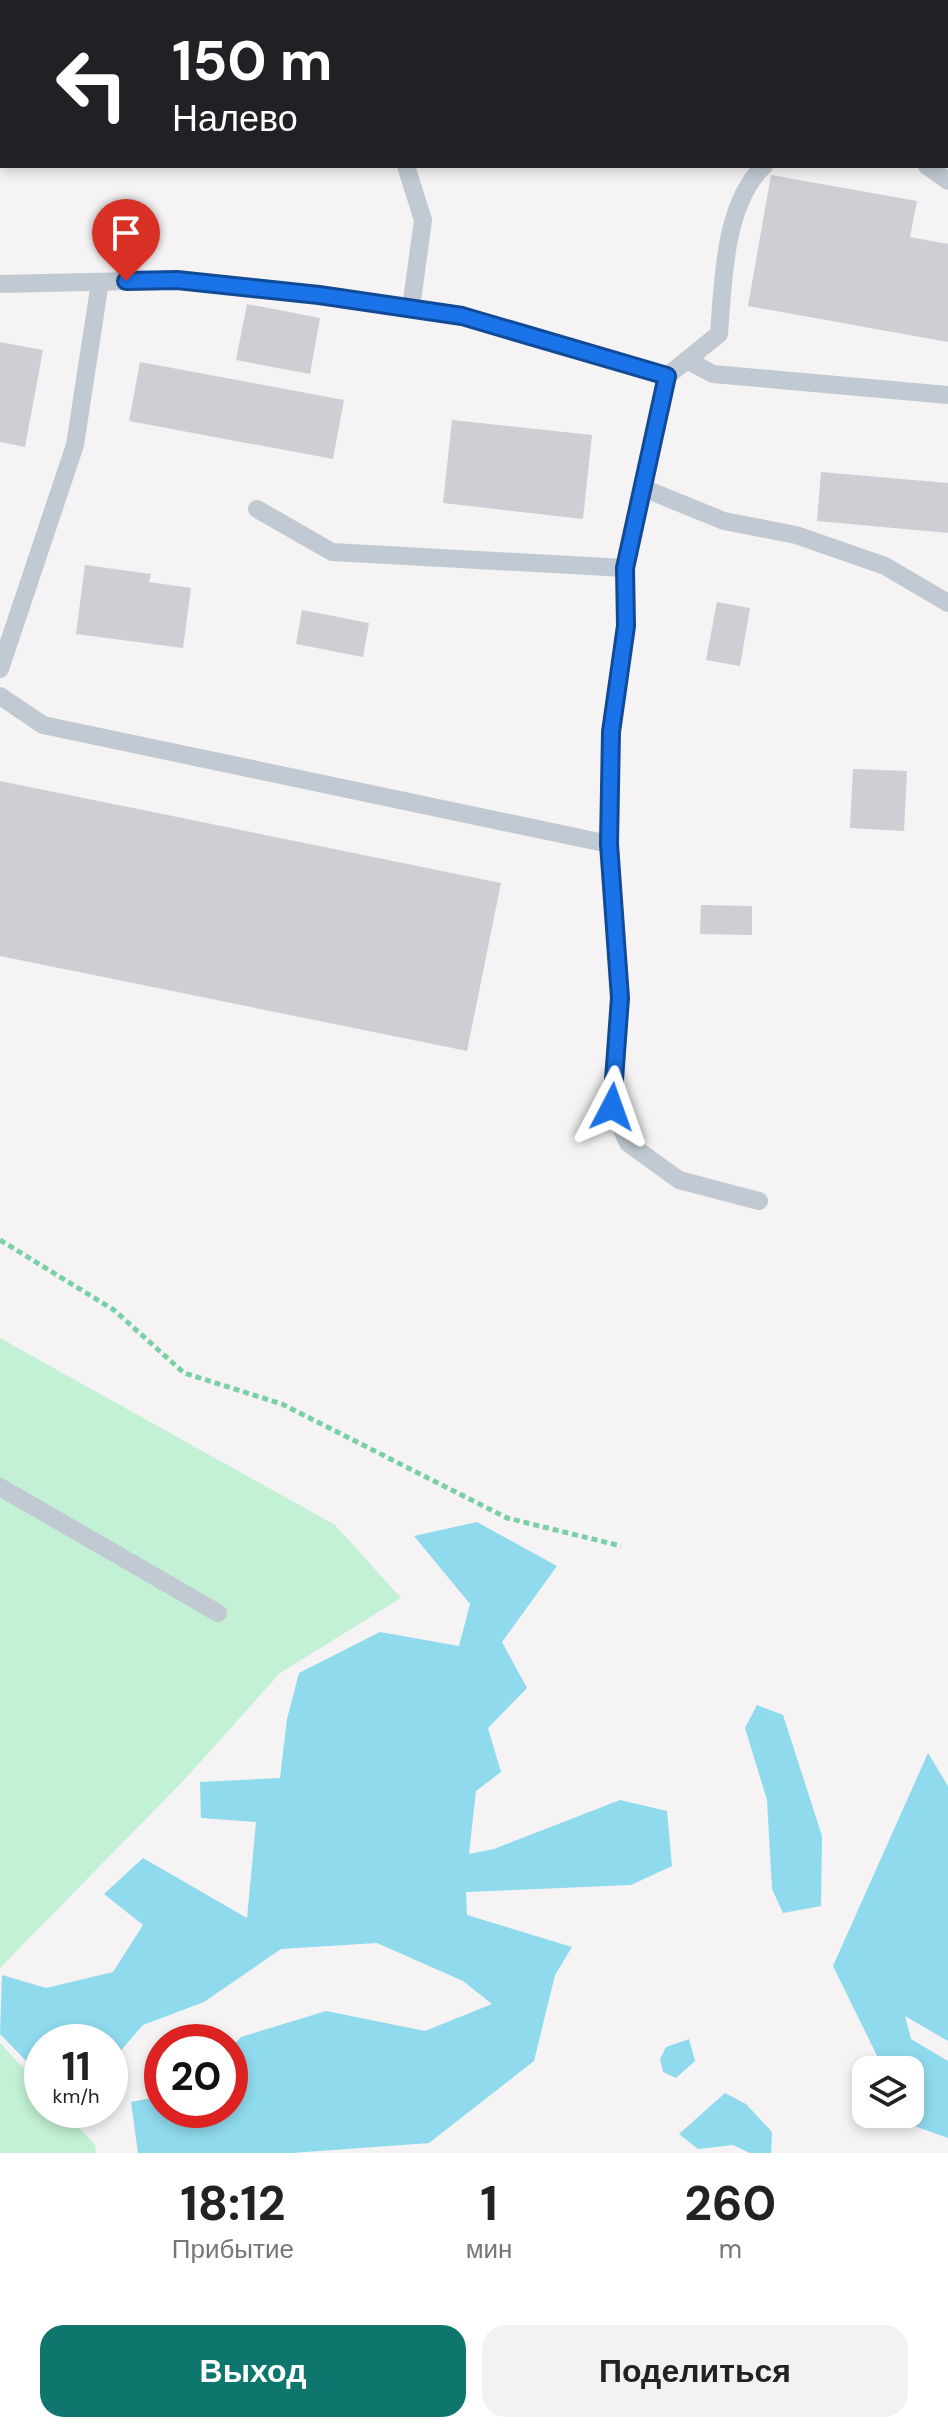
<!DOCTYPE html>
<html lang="ru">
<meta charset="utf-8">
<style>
body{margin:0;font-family:"DM Sans",sans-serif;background:#f2f2f2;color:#222;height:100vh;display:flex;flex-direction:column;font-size:30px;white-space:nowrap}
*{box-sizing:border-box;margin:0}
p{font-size:26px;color:#767676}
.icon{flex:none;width:44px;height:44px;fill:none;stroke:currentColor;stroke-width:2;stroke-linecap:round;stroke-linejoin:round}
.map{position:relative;height:2153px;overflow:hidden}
.drawer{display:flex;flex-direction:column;background:#fff;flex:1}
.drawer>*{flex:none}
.top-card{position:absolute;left:0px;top:0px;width:948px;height:168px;box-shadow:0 4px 12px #0003;background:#202124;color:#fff;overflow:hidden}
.fabs{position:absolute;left:852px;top:2056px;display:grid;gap:16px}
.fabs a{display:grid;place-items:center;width:72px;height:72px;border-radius:16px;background:#fff;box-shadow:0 4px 12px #0003;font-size:40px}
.speed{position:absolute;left:24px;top:2024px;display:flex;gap:16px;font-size:40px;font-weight:700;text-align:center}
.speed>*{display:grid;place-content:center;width:104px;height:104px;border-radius:50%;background:#fff;box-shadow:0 4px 12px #0003;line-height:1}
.speed small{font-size:20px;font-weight:400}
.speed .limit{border:12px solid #d22;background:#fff;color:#111}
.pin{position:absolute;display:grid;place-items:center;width:68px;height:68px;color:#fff;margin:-82px -34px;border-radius:50% 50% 50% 0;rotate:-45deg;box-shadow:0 0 8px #0007}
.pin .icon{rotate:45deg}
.me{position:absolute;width:88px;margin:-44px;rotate:4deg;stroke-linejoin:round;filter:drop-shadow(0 0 6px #0008)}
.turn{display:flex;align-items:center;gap:28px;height:168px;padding:0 40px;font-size:36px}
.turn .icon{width:104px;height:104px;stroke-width:2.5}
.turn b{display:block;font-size:56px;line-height:68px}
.eta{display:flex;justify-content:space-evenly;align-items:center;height:136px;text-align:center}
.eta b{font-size:48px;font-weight:700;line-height:56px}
.primary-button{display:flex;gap:16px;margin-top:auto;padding:16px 40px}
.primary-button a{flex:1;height:92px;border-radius:24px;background:#0f766e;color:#fff;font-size:32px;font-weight:700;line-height:92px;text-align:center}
.primary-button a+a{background:#f2f2f2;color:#222}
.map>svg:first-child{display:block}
</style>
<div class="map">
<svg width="948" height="2153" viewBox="0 0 948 2153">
<rect width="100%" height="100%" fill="#f5f3f3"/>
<path fill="#c3f1d5" d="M0 1338 335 1525 401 1598 280 1673 185 1779 0 1968Z
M0 2043 42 2088V2110H63L95 2145 96 2153H0Z"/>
<path fill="#90daee" d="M477 1522 557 1566 502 1642 527 1688 488 1728 501 1772 476 1791 469 1854 494 1849 620 1800 667 1811 672 1866 631 1885 466 1892 467 1915 572 1947 555 1975 534 2061 429 2143 292 2153H138L131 2102 162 2096V2110H230V2048L241 2037 326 2011 425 2031 492 2004 463 1981 377 1943 281 1949 204 2002 143 2025 110 2063V2042H42V2077L0 2034 2 1975 46 1988 113 1972 143 1925 104 1894 143 1858 247 1918 256 1822 201 1818 200 1782 280 1778 287 1719 299 1673 380 1632 459 1646 470 1604 414 1536Z
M757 1705 783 1715 822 1836 821 1906 783 1913 772 1889 767 1800 745 1728Z
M928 1753 948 1786V2041L905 2016 911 2039 948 2061V2138L906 2123 902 2114H910V2070H884L833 1966Z
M689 2039 695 2061 676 2078 663 2072 660 2059 666 2047Z
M725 2093 746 2104 772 2132 771 2153H750L733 2145 698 2149 679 2134Z"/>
<path fill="#cdcfd5" d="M771 175 917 201 910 237 948 244V342L748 306Z
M247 304 320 318 310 374 236 360Z
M0 342 43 350 25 447 0 442Z
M140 362 344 400 333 459 129 421Z
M452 420 592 435 583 519 443 503Z
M821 472 948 483V533L817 521Z
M85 565 151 574 149 582 191 588 183 648 76 634Z
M717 602 750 608 740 666 706 660Z
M302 610 369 623 363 657 296 644Z
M853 769 907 771 904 831 850 828Z
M0 781 501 883 467 1051 0 956Z
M701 905 752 906V935L700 934Z"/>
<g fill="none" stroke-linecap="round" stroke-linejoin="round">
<path stroke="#7ad0a6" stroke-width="5" stroke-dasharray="6 4" stroke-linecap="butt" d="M0 1240 114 1310 184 1373 282 1404 507 1518 621 1546"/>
<path stroke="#c1cad2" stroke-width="18" d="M359 0 360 2
M884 2 885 0
M406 166 423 220 411 308
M927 166 948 181
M0 284 177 280 319 295 462 316 667 376 719 334C723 282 724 203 764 166
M687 360 713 374 948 395
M643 488 724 521 796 535 885 566 948 603
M625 568 667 376
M0 669 75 445 100 282
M0 696 43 725 609 844 611 732 626 626 625 568 332 552 257 509
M609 844 620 998 612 1107 628 1143 679 1180 759 1201
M0 1487 218 1613"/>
</g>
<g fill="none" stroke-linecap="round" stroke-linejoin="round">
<g stroke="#114b97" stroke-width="20">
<path id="route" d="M126 281 177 280 319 295 462 316 667 376 625 568 626 626 611 732 609 844 620 998 612 1107"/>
</g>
<use href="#route" stroke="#1a73e8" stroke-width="14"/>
</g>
</svg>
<div class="fabs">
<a><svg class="icon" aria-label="layers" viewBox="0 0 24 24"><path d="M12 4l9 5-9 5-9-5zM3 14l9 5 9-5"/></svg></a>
</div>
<div class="speed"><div>11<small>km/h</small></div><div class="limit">20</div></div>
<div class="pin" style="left:126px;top:281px;background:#d93025"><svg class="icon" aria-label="arrive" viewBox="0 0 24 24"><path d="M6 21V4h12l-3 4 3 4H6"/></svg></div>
<svg class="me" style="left:612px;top:1107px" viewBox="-20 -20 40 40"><path d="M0-17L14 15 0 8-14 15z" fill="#1a73e8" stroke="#fff" stroke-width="4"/></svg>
<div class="top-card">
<div class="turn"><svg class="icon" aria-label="left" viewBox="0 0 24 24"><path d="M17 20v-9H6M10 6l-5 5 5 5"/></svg><div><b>150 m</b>Налево</div></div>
</div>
</div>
<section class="drawer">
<div class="eta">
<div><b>18:12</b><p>Прибытие</p></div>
<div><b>1</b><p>мин</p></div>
<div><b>260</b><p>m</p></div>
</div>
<div class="primary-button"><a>Выход</a><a>Поделиться</a></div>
</section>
